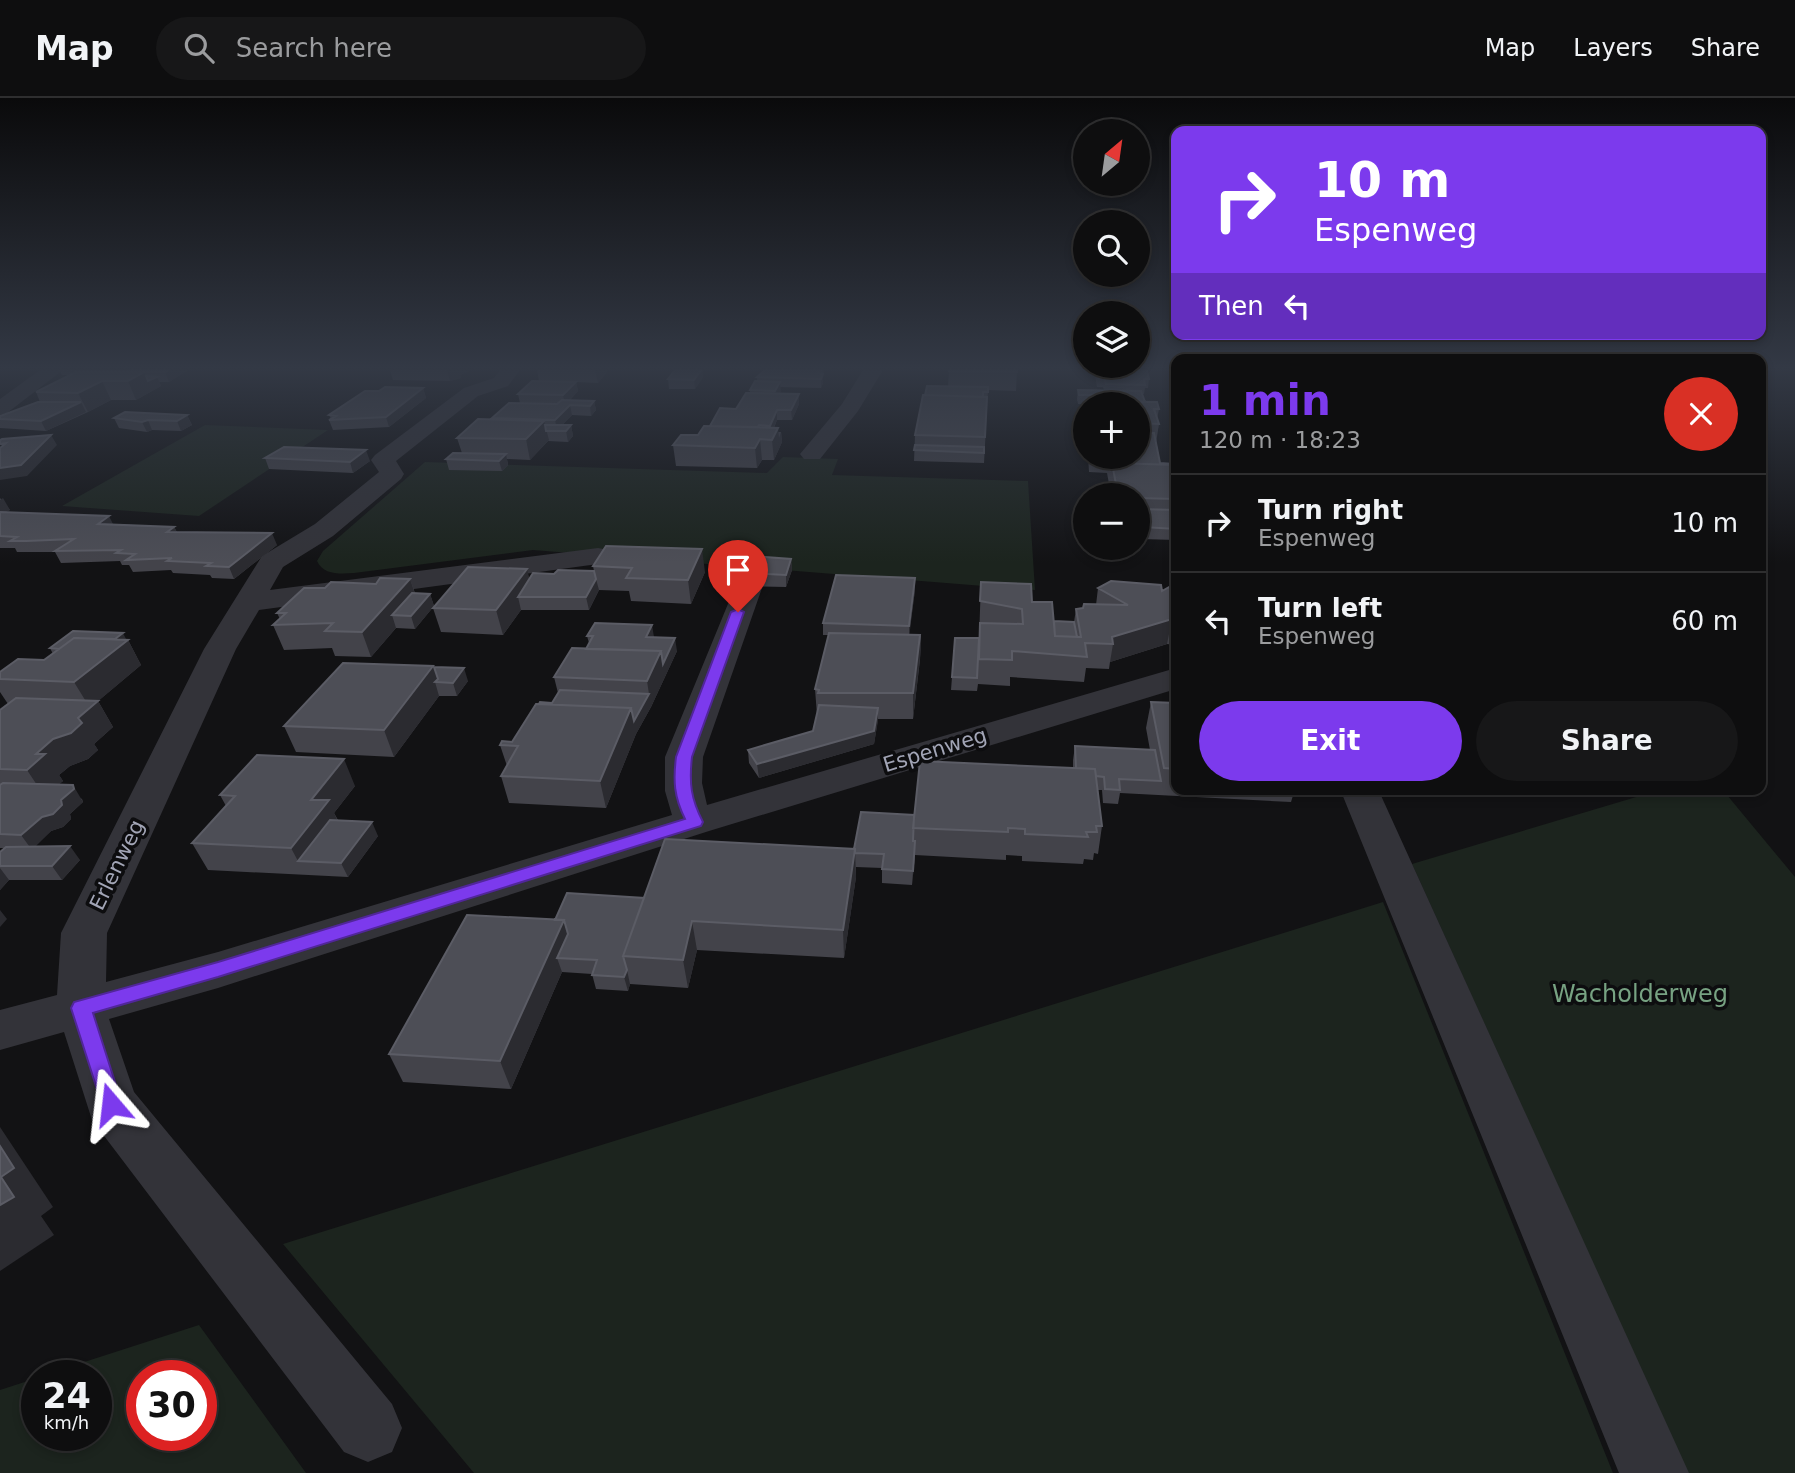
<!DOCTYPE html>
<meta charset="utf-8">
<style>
body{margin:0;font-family:"DejaVu Sans",sans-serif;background:#171718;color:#f1f3f6;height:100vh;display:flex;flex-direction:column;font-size:26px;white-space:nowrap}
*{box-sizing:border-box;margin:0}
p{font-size:23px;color:#9b9c9e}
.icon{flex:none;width:38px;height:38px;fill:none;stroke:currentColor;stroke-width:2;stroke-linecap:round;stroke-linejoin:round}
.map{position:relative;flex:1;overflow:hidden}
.details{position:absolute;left:1171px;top:256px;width:595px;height:441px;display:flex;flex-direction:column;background:#0e0e0f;border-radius:14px;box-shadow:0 4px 10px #0003,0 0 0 2px #2e2e2f}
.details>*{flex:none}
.hud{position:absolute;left:1171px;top:28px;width:595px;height:214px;border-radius:14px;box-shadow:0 4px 10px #0003,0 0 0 2px #2e2e2f;background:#7c3aed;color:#fff;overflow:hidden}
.needle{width:46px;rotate:29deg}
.fabs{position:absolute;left:1073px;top:21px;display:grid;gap:14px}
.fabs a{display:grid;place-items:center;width:77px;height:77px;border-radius:50%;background:#0e0e0f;box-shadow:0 4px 10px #0003,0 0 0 2px #2e2e2f;font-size:35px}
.speed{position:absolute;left:21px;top:1262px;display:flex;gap:14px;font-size:35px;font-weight:700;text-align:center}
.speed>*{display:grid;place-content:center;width:91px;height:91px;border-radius:50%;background:#0e0e0f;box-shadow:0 4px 10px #0003,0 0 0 2px #2e2e2f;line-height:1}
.speed small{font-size:18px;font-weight:400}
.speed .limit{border:10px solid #d22;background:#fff;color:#111}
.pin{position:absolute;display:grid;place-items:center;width:60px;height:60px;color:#fff;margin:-72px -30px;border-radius:50% 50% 50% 0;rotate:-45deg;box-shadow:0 0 7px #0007}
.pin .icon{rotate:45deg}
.me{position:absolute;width:77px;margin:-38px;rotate:343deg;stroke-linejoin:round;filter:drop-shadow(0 0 5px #0008)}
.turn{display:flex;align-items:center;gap:24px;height:147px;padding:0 28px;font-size:32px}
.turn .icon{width:91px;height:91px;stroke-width:2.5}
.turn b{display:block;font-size:49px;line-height:60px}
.then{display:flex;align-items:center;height:66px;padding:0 28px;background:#0003;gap:14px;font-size:26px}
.round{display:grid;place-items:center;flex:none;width:74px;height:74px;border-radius:37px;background:#171718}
.head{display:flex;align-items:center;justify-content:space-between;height:119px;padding:0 28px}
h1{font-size:42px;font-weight:600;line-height:52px;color:#7c3aed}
.action{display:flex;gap:14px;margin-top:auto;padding:14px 28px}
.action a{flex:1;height:80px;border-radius:42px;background:#7c3aed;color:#fff;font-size:28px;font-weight:600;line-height:80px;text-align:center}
.action a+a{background:#171718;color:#f1f3f6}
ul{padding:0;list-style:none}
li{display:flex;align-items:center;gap:21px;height:98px;padding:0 28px;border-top:2px solid #2e2e2f}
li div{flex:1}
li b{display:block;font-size:26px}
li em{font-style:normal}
header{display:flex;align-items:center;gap:42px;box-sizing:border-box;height:98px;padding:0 35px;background:#0e0e0f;border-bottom:2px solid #2e2e2f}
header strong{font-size:33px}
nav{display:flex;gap:38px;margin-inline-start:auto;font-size:24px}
.search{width:490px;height:63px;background:#171718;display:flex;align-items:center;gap:18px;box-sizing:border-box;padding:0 24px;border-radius:38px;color:#9b9c9e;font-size:26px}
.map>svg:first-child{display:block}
</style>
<header>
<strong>Map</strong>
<div class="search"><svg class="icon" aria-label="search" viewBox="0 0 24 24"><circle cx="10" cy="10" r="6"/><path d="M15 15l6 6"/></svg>Search here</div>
<nav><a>Map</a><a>Layers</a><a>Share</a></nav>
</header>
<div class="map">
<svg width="1795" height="1375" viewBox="0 0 1795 1375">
<rect width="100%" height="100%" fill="#121214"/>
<path fill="#1c241e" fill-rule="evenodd" d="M205 327 328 332 199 418 62 408Z
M783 359 838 361 832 377 1028 383 1035 492 533 452 354 475C340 476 323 477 317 463L323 453 425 364 767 375Z
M1663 691H1722L1795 779V1375H1688L1412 766Z
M1383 804 1613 1375H474L283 1146Z
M199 1227 306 1375H0V1292L37 1280V1337H96V1278L44 1277ZM142 1278H201V1337H142Z"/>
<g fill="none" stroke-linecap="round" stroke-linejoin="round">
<path fill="#333339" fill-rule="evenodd" d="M40 272H63L7 315 0 317V301Z
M500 272H520L508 288 478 298 396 363 404 376 401 381 333 438 283 469 270 492 598 450 608 452 612 458 608 464 598 466 259 512 236 551 107 835 106 884 218 854 672 717 665 693V659L737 484 747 481 757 484 762 490 703 659 702 685 707 707 1176 570V591L709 733 218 890 109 921 134 994 392 1306 402 1330 392 1354 368 1364 344 1354 92 1022 64 934 0 952V912L57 897 61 835 204 551 262 458 315 426 379 374 371 362 375 357 464 290 494 280Z
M863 272H883L858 313 820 361H804L800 356 842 306Z
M1340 691H1378L1689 1375H1619Z"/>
</g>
<path fill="#43434a" d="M59 272H188L169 284H159L161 288 136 302H111L88 314 46 333 0 330V318L40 304 36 294 70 277H62Z
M390 272H471L460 277 461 280 450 283 393 282Z
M537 272H607V274L598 285 576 284 578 293 570 302 594 303 596 312 591 318 572 317 562 327H571L573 338 568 344 548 343 530 362 507 361 508 367 502 373 449 372 446 361 462 355 457 340 520 305 518 296 539 283Z
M675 272H703V279L695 291H669L668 281Z
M765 272H824L823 276V285L821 290 780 289V296L799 306 792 322H777L774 330 778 334H781L782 344 774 362H762L757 370 676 368 673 347 698 337 736 311 750 295V292L757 283V279Z
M1017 272 1016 293 988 292 984 365 914 363 915 337 925 297 948 288 949 273Z
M1095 272H1144L1149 281 1148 290H1145L1144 296H1142L1145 304 1159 311 1157 321 1159 326 1156 345 1160 365 1176 367V442L1141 441 1138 428V397H1111L1107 375 1089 374 1088 359H1138V306H1078L1077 301 1078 292H1104L1103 289H1097L1095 277Z
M423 290 426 300 389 329 333 332 329 322 331 321 329 317 379 293Z
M187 317 192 327 181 333 152 332 147 334 119 330 114 320Z
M265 360 370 363 353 375 269 371Z
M0 400 10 412 5 414 114 426 174 429 177 434 277 447 234 481 212 480 210 477 173 475 171 472 133 474 129 467H122L120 463 61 465 55 454H17L15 450H0Z
M606 448 705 474 691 506 631 503 629 493 599 492 589 512H521L503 537 441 534 433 510 530 480 554 476 594 473 593 468Z
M791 461 792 472 786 489 746 488 745 475Z
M915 480V492L909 537 921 538 920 562 913 621H878L874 646 759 680 749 665 748 652 813 633 817 617 815 591 829 537H823V525Z
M410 481 415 495 430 496 434 508 415 531 396 530 371 559 335 558 332 550 284 552 273 527 280 521 277 515 376 486Z
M981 484 1032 504 1054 523 1074 524 1076 511 1083 510 1096 507 1098 490 1162 493 1176 488V547L1167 546 1110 564 1109 571 1086 570 1084 584 1010 579V588L978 586 977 593 951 592 955 540H979Z
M587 538 654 539 677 553 651 609 636 636 606 710 509 705 501 678 507 668 500 647 512 644 539 606 552 605 558 595 554 579 586 551 589 545Z
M128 542 141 567 98 603 113 629 94 646 98 652 88 661 70 668 59 677 63 683 59 686 82 701 83 704 70 716 71 721 63 729 51 733 35 748 80 762 62 782H9L0 792V754L4 750H0V612L8 606 0 594V574L44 562 53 556 50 550Z
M343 565 468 583 457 598H439L394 659 296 654 284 628Z
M1151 604 1176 605V691H1295L1291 704 1120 695 1118 706 1103 705 1102 692H1098L1102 728 1098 756 1094 755 1093 762 1084 761 1083 766 1022 763V758L1006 757V762L915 757 912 787 882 785V770L856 769V779L844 860 697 852 688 890 630 886 628 893 596 891 592 876 562 874 511 991 403 984 389 956 555 822 644 800 854 751 914 717 1073 670V662L1075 648 1150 652 1146 630Z
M355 688 334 715 338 722 378 738 348 779 208 772 192 745 226 708 220 697Z
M1487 691H1552L1551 694Z"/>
<path fill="#2b2b30" d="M169 272H188L169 284 165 274Z
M447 272H471L460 277 461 280 450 283Z
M595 272H607V274L598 285Z
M701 272H703V279L695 291 694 282Z
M144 274 148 283 157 279 161 288 136 302 128 283Z
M823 276V285L821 290V281Z
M102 283 111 302 88 314 78 295Z
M576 284 578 293 565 307 563 297Z
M780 284 781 294 776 302 775 293Z
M423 290 426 300 389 329 386 319Z
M799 296V306L792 322 791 312Z
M594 303 596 312 591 318 590 308Z
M81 304 86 314 46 333 41 323Z
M570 307 572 317 557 332 555 322Z
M777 312V322L770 338V328Z
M187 317 192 327 181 333 177 323Z
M148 322 152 332 147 334 142 324Z
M544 323 549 342 530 362 526 341Z
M571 327 573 338 568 344 566 333Z
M778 330 779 340 781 334 782 344 774 362 772 342Z
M51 337 57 347 27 378 0 382V370Z
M760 341 762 362 757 370 755 350Z
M366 352 370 363 353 375 350 364Z
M506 356 508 367 502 373 499 363Z
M3 400 10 412 0 417V402Z
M109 418 115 430 98 426Z
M174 429 180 440 167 434Z
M272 435 277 447 234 481 229 469Z
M702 451 705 474 691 506 688 482Z
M791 461 792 472 786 489V477Z
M527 471 533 494 518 499 521 512 503 537 496 512Z
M915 480V492L909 540V528Z
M410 481 418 505 392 517 396 530 371 559 362 534Z
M596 481 599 492 589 512 586 499Z
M430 496 434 508 415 531 411 518Z
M1172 521 1167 546 1110 564 1113 546 1112 539Z
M652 527 654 539H646Z
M123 535 127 543 128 542 141 567 90 610 74 584 101 552Z
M920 537 921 551 913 621V595Z
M675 540 677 553 651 609 647 583 661 553Z
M433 568 439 585 435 584 439 598 394 659 384 632Z
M464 570 468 583 457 598 453 585Z
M649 596 651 609 636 636 606 710 600 683 631 610Z
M98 603 113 629 94 646 98 652 88 661 70 668 59 677 63 683 45 699 27 672 36 656Z
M878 610V623L874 646 759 680 757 666Z
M344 661 355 688 334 715 341 730 298 763 291 750 311 702Z
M73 687 83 704 70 716 71 721 63 729 51 733 32 752 21 737 61 702Z
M372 724 378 738 348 779 341 765Z
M915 743V758L912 787 913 773Z
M70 748 80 762 62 782 52 768Z
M855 751 856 779 844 860 843 832Z
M0 770 9 782 0 792Z
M0 812 7 821 0 829Z
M564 822 572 850 557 860 562 874 511 991 500 963Z
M692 823 697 852 688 890 683 862Z
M627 872 630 886 628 893 624 879Z
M0 1029 53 1109 41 1118 54 1137 0 1173Z"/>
<path fill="#4d4e56" stroke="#5b5c65" stroke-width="2" d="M132 272H169L165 274H129Z
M675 272H701L694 282 668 281Z
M765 272H820L818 275 823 276 821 281 757 279Z
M949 272H1017V274L949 273Z
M1097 272 1147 273 1149 281H1144L1145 287 1106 286 1104 280H1098Z
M76 274H144L128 283H102L78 295 36 294Z
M146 278 157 279 148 283Z
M532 283 576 284 563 297 518 296Z
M755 283 780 284 775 293 750 292Z
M927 288 988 289V294H983V299L925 297Z
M385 289 423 290 386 319 329 322 336 318 329 317 365 293H379Z
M1078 292 1141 293 1145 304 1098 303 1096 297H1079Z
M746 295 799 296 791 312H777L770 328 759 327 758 329 710 328 720 310 736 311Z
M923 297 987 299 985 339 915 337Z
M562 302 594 303 590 308 570 307 555 322 492 320 509 305 557 306Z
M1098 303 1157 304 1159 311H1154L1159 326 1138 325V306H1098Z
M38 304H81L41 323 0 321V318Z
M125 314 187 317 177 323 148 322 142 324 114 320Z
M478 321 544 323 526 341 457 340Z
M545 327H571L566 333H546Z
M704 328 778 330 772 342 760 341 755 350 673 347 681 337H698Z
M1138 335H1154L1160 365 1174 366 1175 367 1112 365 1110 373 1109 364H1091L1090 359H1138Z
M51 337 21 367 0 370V350L6 345 0 346V342L2 341Z
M915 347 984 349V355L914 352Z
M284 349 366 352 350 364 265 360Z
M453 355 506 356 499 363 446 361Z
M1112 365 1176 367V401L1138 400V397H1118Z
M1138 411 1176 412V431L1143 429Z
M0 414 109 418 98 426 174 429 167 434 272 435 229 469 206 468 211 465 167 463 172 460 126 462 135 456 116 455 121 452 55 453 74 441 26 443H10L17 439 0 438Z
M606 448 702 451 688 482 626 480 632 470 593 468Z
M752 458 791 461 786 477 745 475Z
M468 469 527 471 496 512 433 510Z
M558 472 594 473 596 481 586 499H518L533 475 554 476Z
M836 477 915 480 909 528 823 525Z
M380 480 410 481 362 534 325 533 333 525 273 527 286 515H277L304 490H325L331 484 376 486Z
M1111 483 1161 487 1162 493 1171 488H1176V521H1172L1112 539 1113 546 1085 545 1087 559 1012 553V562L979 561 980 525 1023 526 1022 511 980 503 981 484 1031 486 1032 504H1052L1055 538 1081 539 1076 511 1083 510 1084 506 1128 507 1098 490Z
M412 495 430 496 411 518 392 517Z
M1054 523 1074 524 1077 539 1055 538Z
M595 525 652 527 646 539 675 540 663 566 661 553 586 551 593 538H587Z
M73 533 123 535 115 541 74 540 59 551 50 550Z
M829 535 920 537 913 595H818L819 592 815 591Z
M74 540 128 542 74 584 0 581V574L18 561 44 562Z
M955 540H979L977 580 952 579Z
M572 550 661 553 647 583 554 579Z
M343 565 433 568 384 632 284 628Z
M434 569 464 570 453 585 435 584 438 581Z
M560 592 649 596 634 623 631 610 539 606 540 604 552 605Z
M16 600 98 603 78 620 82 625 71 635 53 641 36 656H45L27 672 0 671V612Z
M1151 604 1176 605V671L1164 670Z
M536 606 631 610 600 683 501 678 518 648 500 647 502 643 512 644Z
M819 607 878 610 874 633 757 666 748 652 813 633Z
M1075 648 1155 652 1161 683 1119 681 1120 692 1105 691 1104 679 1096 678 1095 671 1076 670Z
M257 657 344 661 311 702H329L291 750 192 745 235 698 220 697Z
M920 663 1095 671 1102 728H1096L1097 734H1086L1088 739 1025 736V731L1008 730V734L913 730Z
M3 685 73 687 74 691 61 702 62 707 53 716 42 719 21 737 0 736V687Z
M861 714 914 717 913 743H915L913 773 882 771 884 756 855 755V751H854Z
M330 722 372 724 341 765 298 763Z
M665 741 855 751 843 832 692 823 683 862 623 858Z
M70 748 52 768H0V754L6 749Z
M567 795 644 800 623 858 627 872 624 879 592 877 597 862 557 860 568 836 564 822H555Z
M467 817 564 822 500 963 389 956Z
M0 1048 14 1070 1 1079 14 1099 0 1107Z"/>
<linearGradient id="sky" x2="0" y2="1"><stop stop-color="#0a0a0b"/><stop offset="0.58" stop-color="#333945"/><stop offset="1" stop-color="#333945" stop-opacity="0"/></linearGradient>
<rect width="1795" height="465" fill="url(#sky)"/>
<path fill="#7c3aed" stroke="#51269a" stroke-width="2" d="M738 511 744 514 692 659C689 685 691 701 703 724L701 728 218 879 93 915 122 1006 119 1013 111 1016 104 1013 71 910 74 904 218 864 685 721C674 699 673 683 676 659L731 514Z"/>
<g text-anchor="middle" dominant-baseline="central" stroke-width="7" stroke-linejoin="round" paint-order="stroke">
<g font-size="21" fill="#a2a5b6" stroke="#0d0d0f">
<text transform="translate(935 652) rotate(-17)">Espenweg</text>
<text transform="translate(117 767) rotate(-64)">Erlenweg</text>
</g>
<g font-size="24" fill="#77a282" stroke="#0d0d0f">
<text x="1640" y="896">Wacholderweg</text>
</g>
</g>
</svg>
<div class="fabs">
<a><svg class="needle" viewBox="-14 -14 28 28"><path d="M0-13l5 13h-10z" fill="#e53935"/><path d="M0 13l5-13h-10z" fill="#9b9c9e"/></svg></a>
<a><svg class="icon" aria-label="search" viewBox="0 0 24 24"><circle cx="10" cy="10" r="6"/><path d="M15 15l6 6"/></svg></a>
<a><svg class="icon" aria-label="layers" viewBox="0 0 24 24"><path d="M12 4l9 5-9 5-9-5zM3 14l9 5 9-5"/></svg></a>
<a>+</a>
<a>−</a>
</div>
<div class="speed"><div>24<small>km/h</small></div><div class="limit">30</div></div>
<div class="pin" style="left:738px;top:514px;background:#d93025"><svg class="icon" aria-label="arrive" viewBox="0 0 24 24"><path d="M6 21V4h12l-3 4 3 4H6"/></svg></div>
<svg class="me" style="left:111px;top:1006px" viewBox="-20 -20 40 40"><path d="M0-17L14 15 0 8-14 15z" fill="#7c3aed" stroke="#fff" stroke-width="4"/></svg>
<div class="hud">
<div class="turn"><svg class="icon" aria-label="right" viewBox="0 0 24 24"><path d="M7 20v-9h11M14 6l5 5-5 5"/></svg><div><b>10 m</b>Espenweg</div></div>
<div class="then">Then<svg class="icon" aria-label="left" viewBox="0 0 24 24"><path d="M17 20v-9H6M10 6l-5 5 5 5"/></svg></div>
</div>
<section class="details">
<div class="head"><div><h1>1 min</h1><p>120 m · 18:23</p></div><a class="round" style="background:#d93025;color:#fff"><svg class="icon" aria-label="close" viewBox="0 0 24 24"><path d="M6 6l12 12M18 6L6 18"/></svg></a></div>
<ul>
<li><svg class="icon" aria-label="right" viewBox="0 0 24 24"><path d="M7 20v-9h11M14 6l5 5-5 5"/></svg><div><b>Turn right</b><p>Espenweg</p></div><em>10 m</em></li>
<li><svg class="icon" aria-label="left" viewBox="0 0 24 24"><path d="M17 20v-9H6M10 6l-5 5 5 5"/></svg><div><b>Turn left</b><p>Espenweg</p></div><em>60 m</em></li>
</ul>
<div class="action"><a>Exit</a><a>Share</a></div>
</section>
</div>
